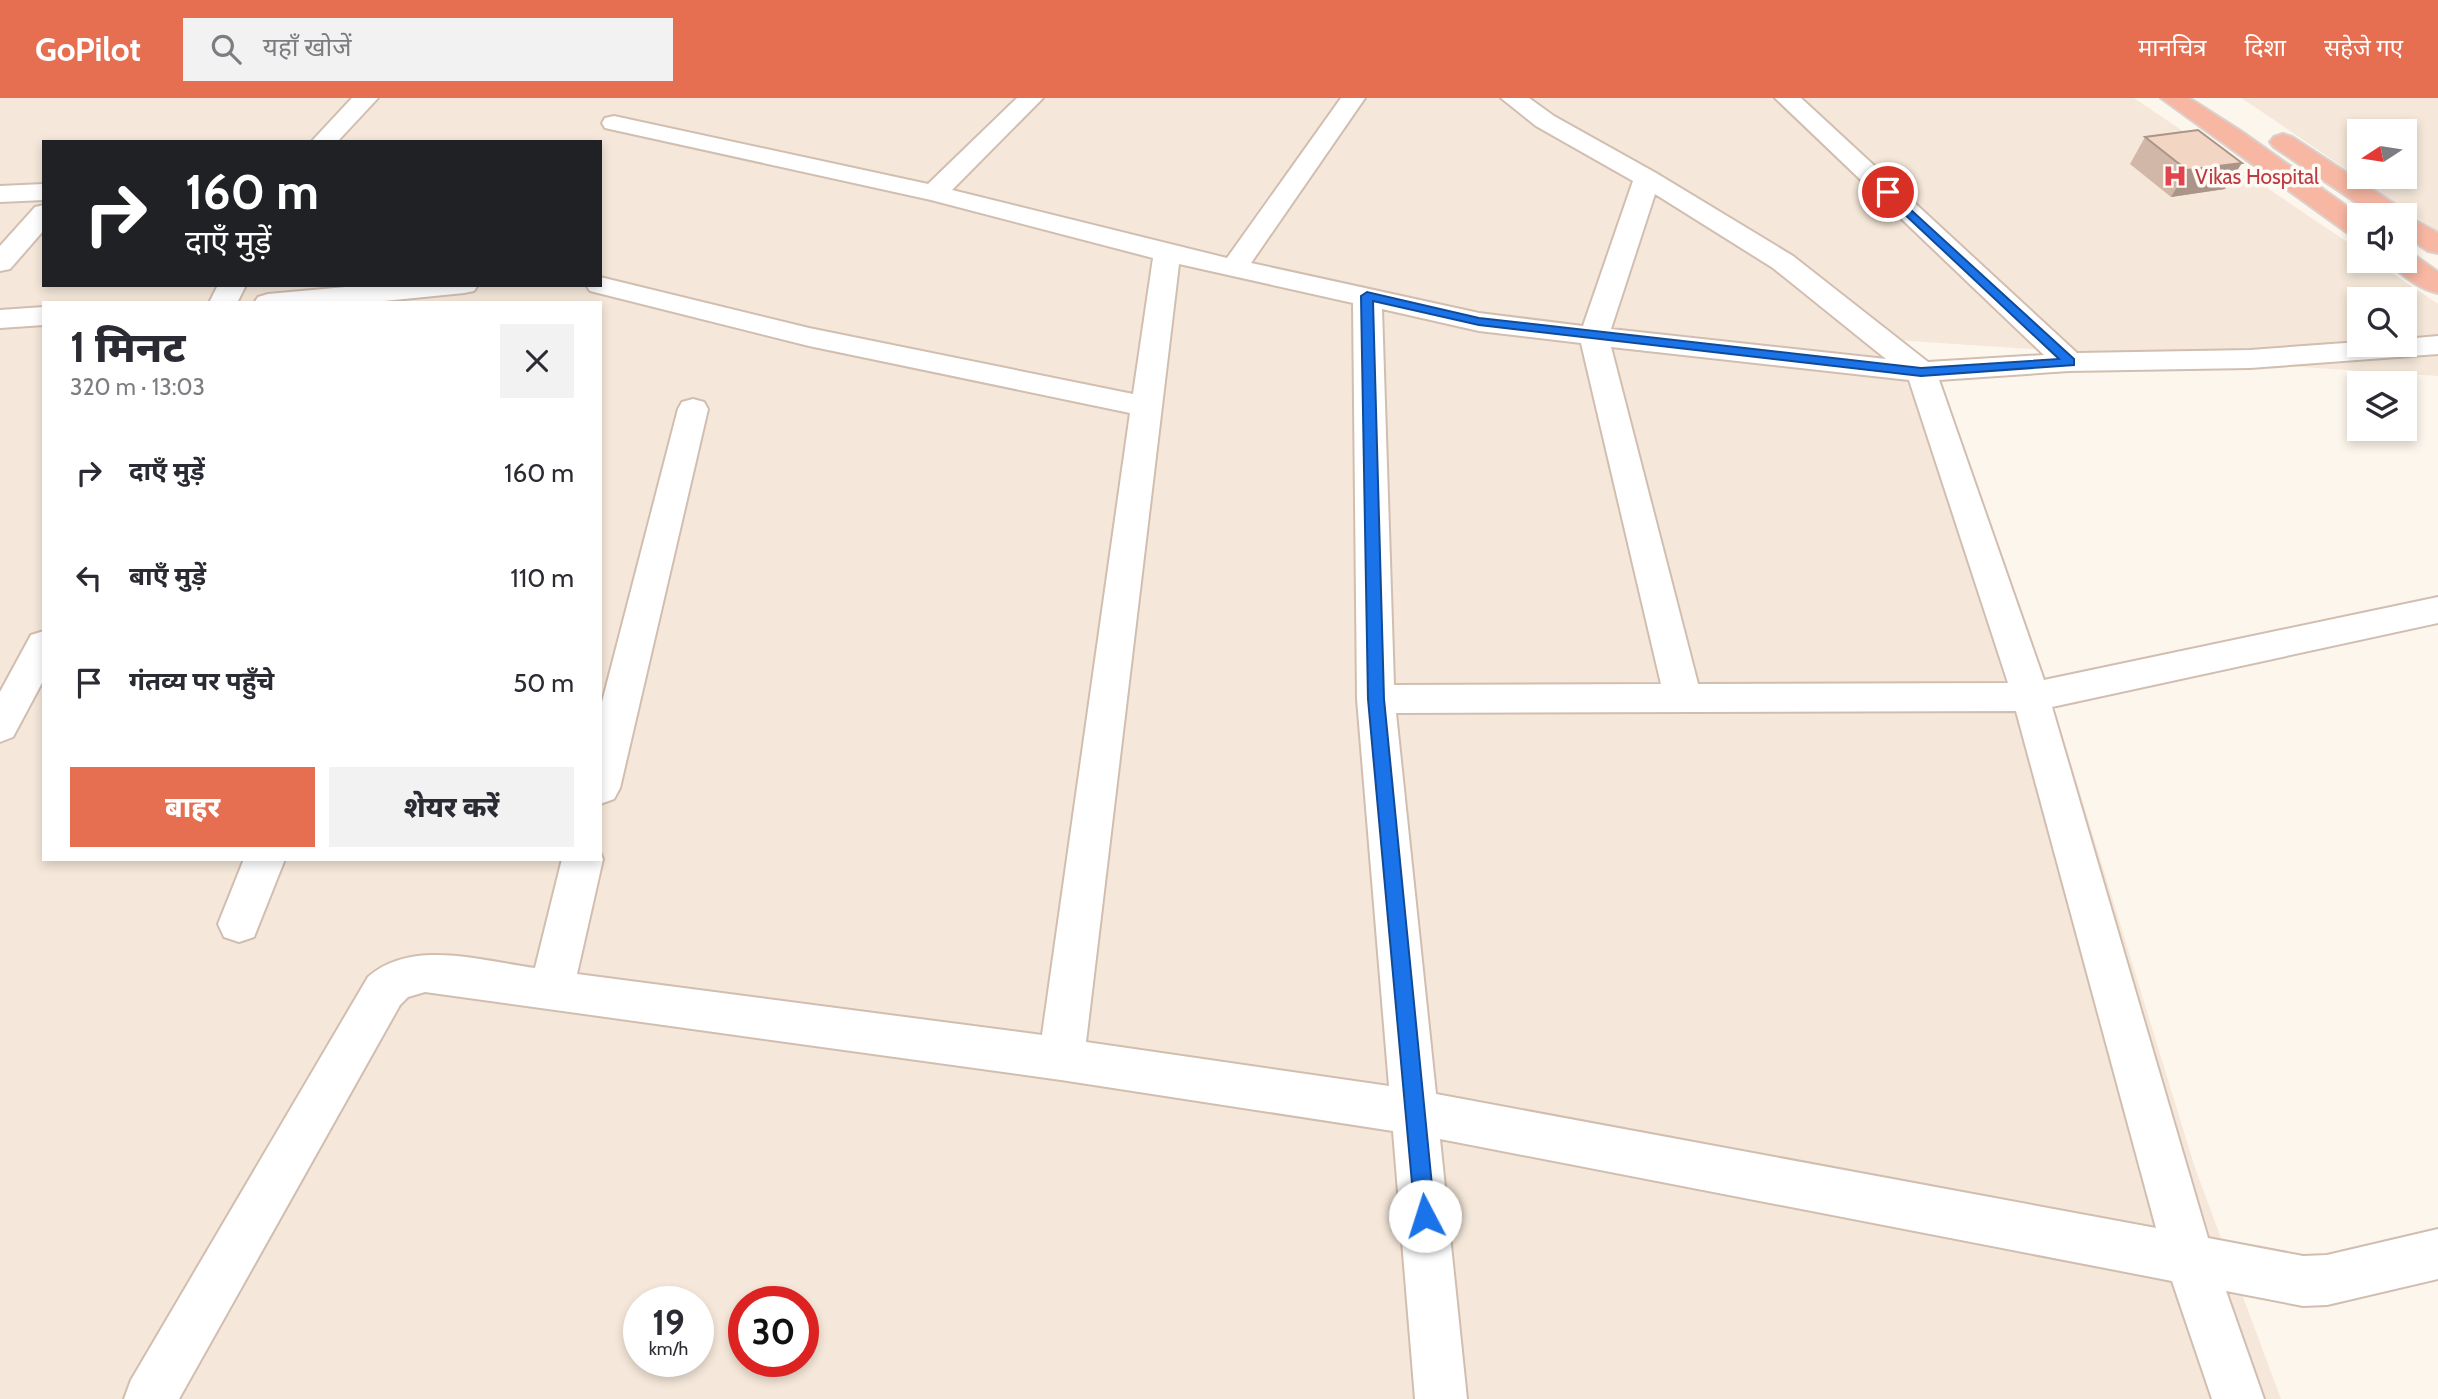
<!DOCTYPE html>
<html lang="hi">
<meta charset="utf-8">
<style>
body{margin:0;font-family:Cabin,"Noto Sans Devanagari",sans-serif;background:#f2f2f3;color:#2b2b33;height:100vh;display:flex;flex-direction:column;font-size:26px;white-space:nowrap}
*{box-sizing:border-box;margin:0}
p{font-size:23px;color:#7c7c81}
.icon{flex:none;width:38px;height:38px;fill:none;stroke:currentColor;stroke-width:2;stroke-linecap:round;stroke-linejoin:round}
.map{position:relative;flex:1;overflow:hidden}
.details{position:absolute;left:42px;top:203px;width:560px;height:560px;display:flex;flex-direction:column;background:#fff;border-radius:0px;box-shadow:0 4px 10px #0003}
.details>*{flex:none}
.guide{position:absolute;left:42px;top:42px;width:560px;height:147px;border-radius:0px;box-shadow:0 4px 10px #0003;background:#202124;color:#fff;overflow:hidden}
.needle{width:46px;rotate:258deg}
.buttons{position:absolute;left:2347px;top:21px;display:grid;gap:14px}
.buttons a{display:grid;place-items:center;width:70px;height:70px;border-radius:0px;background:#fff;box-shadow:0 4px 10px #0003;font-size:35px}
.speed{position:absolute;left:623px;top:1188px;display:flex;gap:14px;font-size:35px;font-weight:700;text-align:center}
.speed>*{display:grid;place-content:center;width:91px;height:91px;border-radius:50%;background:#fff;box-shadow:0 4px 10px #0003;line-height:1}
.speed small{font-size:18px;font-weight:400}
.speed .limit{border:10px solid #d22;background:#fff;color:#111}
.pin{position:absolute;display:grid;place-items:center;width:60px;height:60px;color:#fff;margin:-30px;border:4px solid #fff;border-radius:50%;box-shadow:0 2px 7px #0007}
.me{position:absolute;width:77px;margin:-38px;rotate:355deg;stroke-linejoin:round;filter:drop-shadow(0 0 5px #0008)}
.turn{display:flex;align-items:center;gap:24px;height:147px;padding:0 28px;font-size:32px}
.turn .icon{width:91px;height:91px;stroke-width:2.5}
.turn b{display:block;font-size:49px;line-height:60px}
.round{display:grid;place-items:center;flex:none;width:74px;height:74px;border-radius:0px;background:#f2f2f3}
.overview{display:flex;align-items:center;justify-content:space-between;height:119px;padding:0 28px}
h1{font-size:42px;font-weight:800;line-height:52px}
.button{display:flex;gap:14px;margin-top:auto;padding:14px 28px}
.button a{flex:1;height:80px;border-radius:0px;background:#e76f51;color:#fff;font-size:28px;font-weight:800;line-height:80px;text-align:center}
.button a+a{background:#f2f2f3;color:#2b2b33}
ul{padding:0;list-style:none}
li{display:flex;align-items:center;gap:21px;height:105px;padding:0 28px}
li div{flex:1}
li b{display:block;font-size:26px}
li em{font-style:normal}
header{display:flex;align-items:center;gap:42px;box-sizing:border-box;height:98px;padding:0 35px;background:#e76f51;color:#fff}
header strong{font-size:33px}
nav{display:flex;gap:38px;margin-inline-start:auto;font-size:24px}
.search{width:490px;height:63px;background:#f2f2f3;display:flex;align-items:center;gap:18px;box-sizing:border-box;padding:0 24px;border-radius:0px;color:#7c7c81;font-size:26px}
.map>svg:first-child{display:block}
</style>
<header>
<strong>GoPilot</strong>
<div class="search"><svg class="icon" aria-label="search" viewBox="0 0 24 24"><circle cx="10" cy="10" r="6"/><path d="M15 15l6 6"/></svg>यहाँ खोजें</div>
<nav><a>मानचित्र</a><a>दिशा</a><a>सहेजे गए</a></nav>
</header>
<div class="map">
<svg width="2438" height="1301" viewBox="0 0 2438 1301">
<rect width="100%" height="100%" fill="#fdf6ec"/>
<path fill="#f5e8da" fill-rule="evenodd" d="M0 0H2134L2359 152V163H2374L2438 206V278L1894 242 2054 610 2195 1070 2281 1301H0ZM44 44H600V187H44ZM2359 201H2404V247H2359ZM44 205H600V761H44ZM639 1204H698V1264H639ZM744 1204H803V1264H744Z
M2241 0H2438V134L2255 9ZM2359 33H2404V79H2359Z"/>
<g fill="none" stroke-linecap="round" stroke-linejoin="round">
<g stroke="#d1beb0" stroke-width="4">
<path id="minor" d="M352 0H378L337 44H311Z
M1017 0H1043L952 92 1227 160 1341 0H1365L1251 165 1479 215 1583 228 1633 83 1536 28 1501 0H1529L1554 18 1656 75 1793 158 1928 264 2044 257 1775 0H1801L2077 255 2250 252 2359 244V247H2404V241L2438 238V256L2250 270 2069 273 1939 282 2044 582 2438 499V525L2052 609 2208 1140 2303 1158 2327 1157 2438 1131V1181L2327 1207 2303 1208 2226 1193 2264 1301H2212L2172 1183 1440 1041 1467 1301H1415L1393 1033 1061 982 425 894 408 899 400 907 179 1301H124L131 1282 368 879C412 840 482 863 535 870L562 761H600V754L603 761 577 876 1042 937 1130 315 809 248 590 193 586 187H600V179L809 230 1133 296 1153 160 931 102 614 32 605 30 602 25 605 20 614 18 928 86ZM1655 96 1773 170 1886 261 1611 231ZM1179 166 1353 205 1357 601 1389 988 1086 944ZM1382 211 1479 233 1581 245 1661 586 1394 587ZM1611 249 1909 282 2008 585 1698 586ZM2016 613 2156 1130 1436 996 1396 615Z
M44 86V102L0 104V88Z
M44 107V132L10 171 0 173V148L35 109Z
M218 187H246L237 205H209Z
M368 187H478L474 193 464 195 364 205H254L258 199 268 196Z
M44 209V227L0 230V212Z
M693 301 704 304 708 311 620 690 614 701 600 706V612L678 311 682 304Z
M44 533V581L13 639 0 644V594L31 537Z
M244 761H285L254 839 239 844 224 839 218 826Z"/>
</g>
<g stroke="#dad1cd" stroke-width="4">
<path id="highway" d="M2161 0H2189L2242 34 2359 117V138L2349 136Z
M2283 36 2292 39 2402 111 2406 117 2438 135V155L2428 153 2404 137V117H2375L2274 49 2270 44 2274 39Z
M2404 155 2414 157 2438 174V195C2422 192 2399 177 2390 163H2404Z"/>
</g>
<use href="#minor" fill="#fff" fill-rule="evenodd"/>
<use href="#highway" fill="#f7b7a3" fill-rule="evenodd"/>
</g>
<path fill="#d1b7a8" d="M2145 39 2225 91 2171 99 2130 66Z"/>
<path fill="#aa9588" d="M2242 65 2225 91 2171 99 2187 72Z"/>
<path fill="#f3d5c3" stroke="#aa9588" stroke-width="2" d="M2198 32 2242 65 2187 72 2145 39Z"/>
<path fill="#1a73e8" stroke="#114b97" stroke-width="2" d="M1888 91 2074 261V267L1921 278 1479 227 1373 203 1384 601 1435 1118 1432 1125 1425 1128 1418 1125 1415 1118 1368 601 1361 198 1367 194 1479 220 1921 270 2059 261 1884 97 1882 94Z"/>
<defs>
<g id="hospital-bare" transform="scale(1.89)"><path d="M-5-5h3v3.5h4V-5h3V5h-3V1.5h-4V5h-3Z" fill="#e0444e" stroke="#fffaf3" stroke-width="2.5" paint-order="stroke"/></g>
</defs>
<g fill-rule="evenodd">
<use href="#hospital-bare" x="2175" y="78"/>
</g>
<g text-anchor="middle" dominant-baseline="central" stroke-width="7" stroke-linejoin="round" paint-order="stroke">
<g font-size="21" fill="#be3a42" stroke="#fffaf3" text-anchor="start">
<text x="2195" y="78">Vikas Hospital</text>
</g>
</g>
</svg>
<div class="buttons">
<a><svg class="needle" viewBox="-14 -14 28 28"><path d="M0-13l5 13h-10z" fill="#e53935"/><path d="M0 13l5-13h-10z" fill="#7c7c81"/></svg></a>
<a><svg class="icon" aria-label="sound" viewBox="0 0 24 24"><path d="M4 9h4l5-4v14l-5-4H4zM17 9q2 3 0 6"/></svg></a>
<a><svg class="icon" aria-label="search" viewBox="0 0 24 24"><circle cx="10" cy="10" r="6"/><path d="M15 15l6 6"/></svg></a>
<a><svg class="icon" aria-label="layers" viewBox="0 0 24 24"><path d="M12 4l9 5-9 5-9-5zM3 14l9 5 9-5"/></svg></a>
</div>
<div class="speed"><div>19<small>km/h</small></div><div class="limit">30</div></div>
<div class="pin" style="left:1888px;top:94px;background:#d93025"><svg class="icon" aria-label="arrive" viewBox="0 0 24 24"><path d="M6 21V4h12l-3 4 3 4H6"/></svg></div>
<svg class="me" style="left:1425px;top:1118px" viewBox="-20 -20 40 40"><circle r="19" fill="#fff"/><path d="M0-13L10 11 0 6-10 11z" fill="#1a73e8"/></svg>
<div class="guide">
<div class="turn"><svg class="icon" aria-label="right" viewBox="0 0 24 24"><path d="M7 20v-9h11M14 6l5 5-5 5"/></svg><div><b>160 m</b>दाएँ मुड़ें</div></div>
</div>
<section class="details">
<div class="overview"><div><h1>1 मिनट</h1><p>320 m · 13:03</p></div><a class="round"><svg class="icon" aria-label="close" viewBox="0 0 24 24"><path d="M6 6l12 12M18 6L6 18"/></svg></a></div>
<ul>
<li><svg class="icon" aria-label="right" viewBox="0 0 24 24"><path d="M7 20v-9h11M14 6l5 5-5 5"/></svg><div><b>दाएँ मुड़ें</b></div><em>160 m</em></li>
<li><svg class="icon" aria-label="left" viewBox="0 0 24 24"><path d="M17 20v-9H6M10 6l-5 5 5 5"/></svg><div><b>बाएँ मुड़ें</b></div><em>110 m</em></li>
<li><svg class="icon" aria-label="arrive" viewBox="0 0 24 24"><path d="M6 21V4h12l-3 4 3 4H6"/></svg><div><b>गंतव्य पर पहुँचे</b></div><em>50 m</em></li>
</ul>
<div class="button"><a>बाहर</a><a>शेयर करें</a></div>
</section>
</div>
